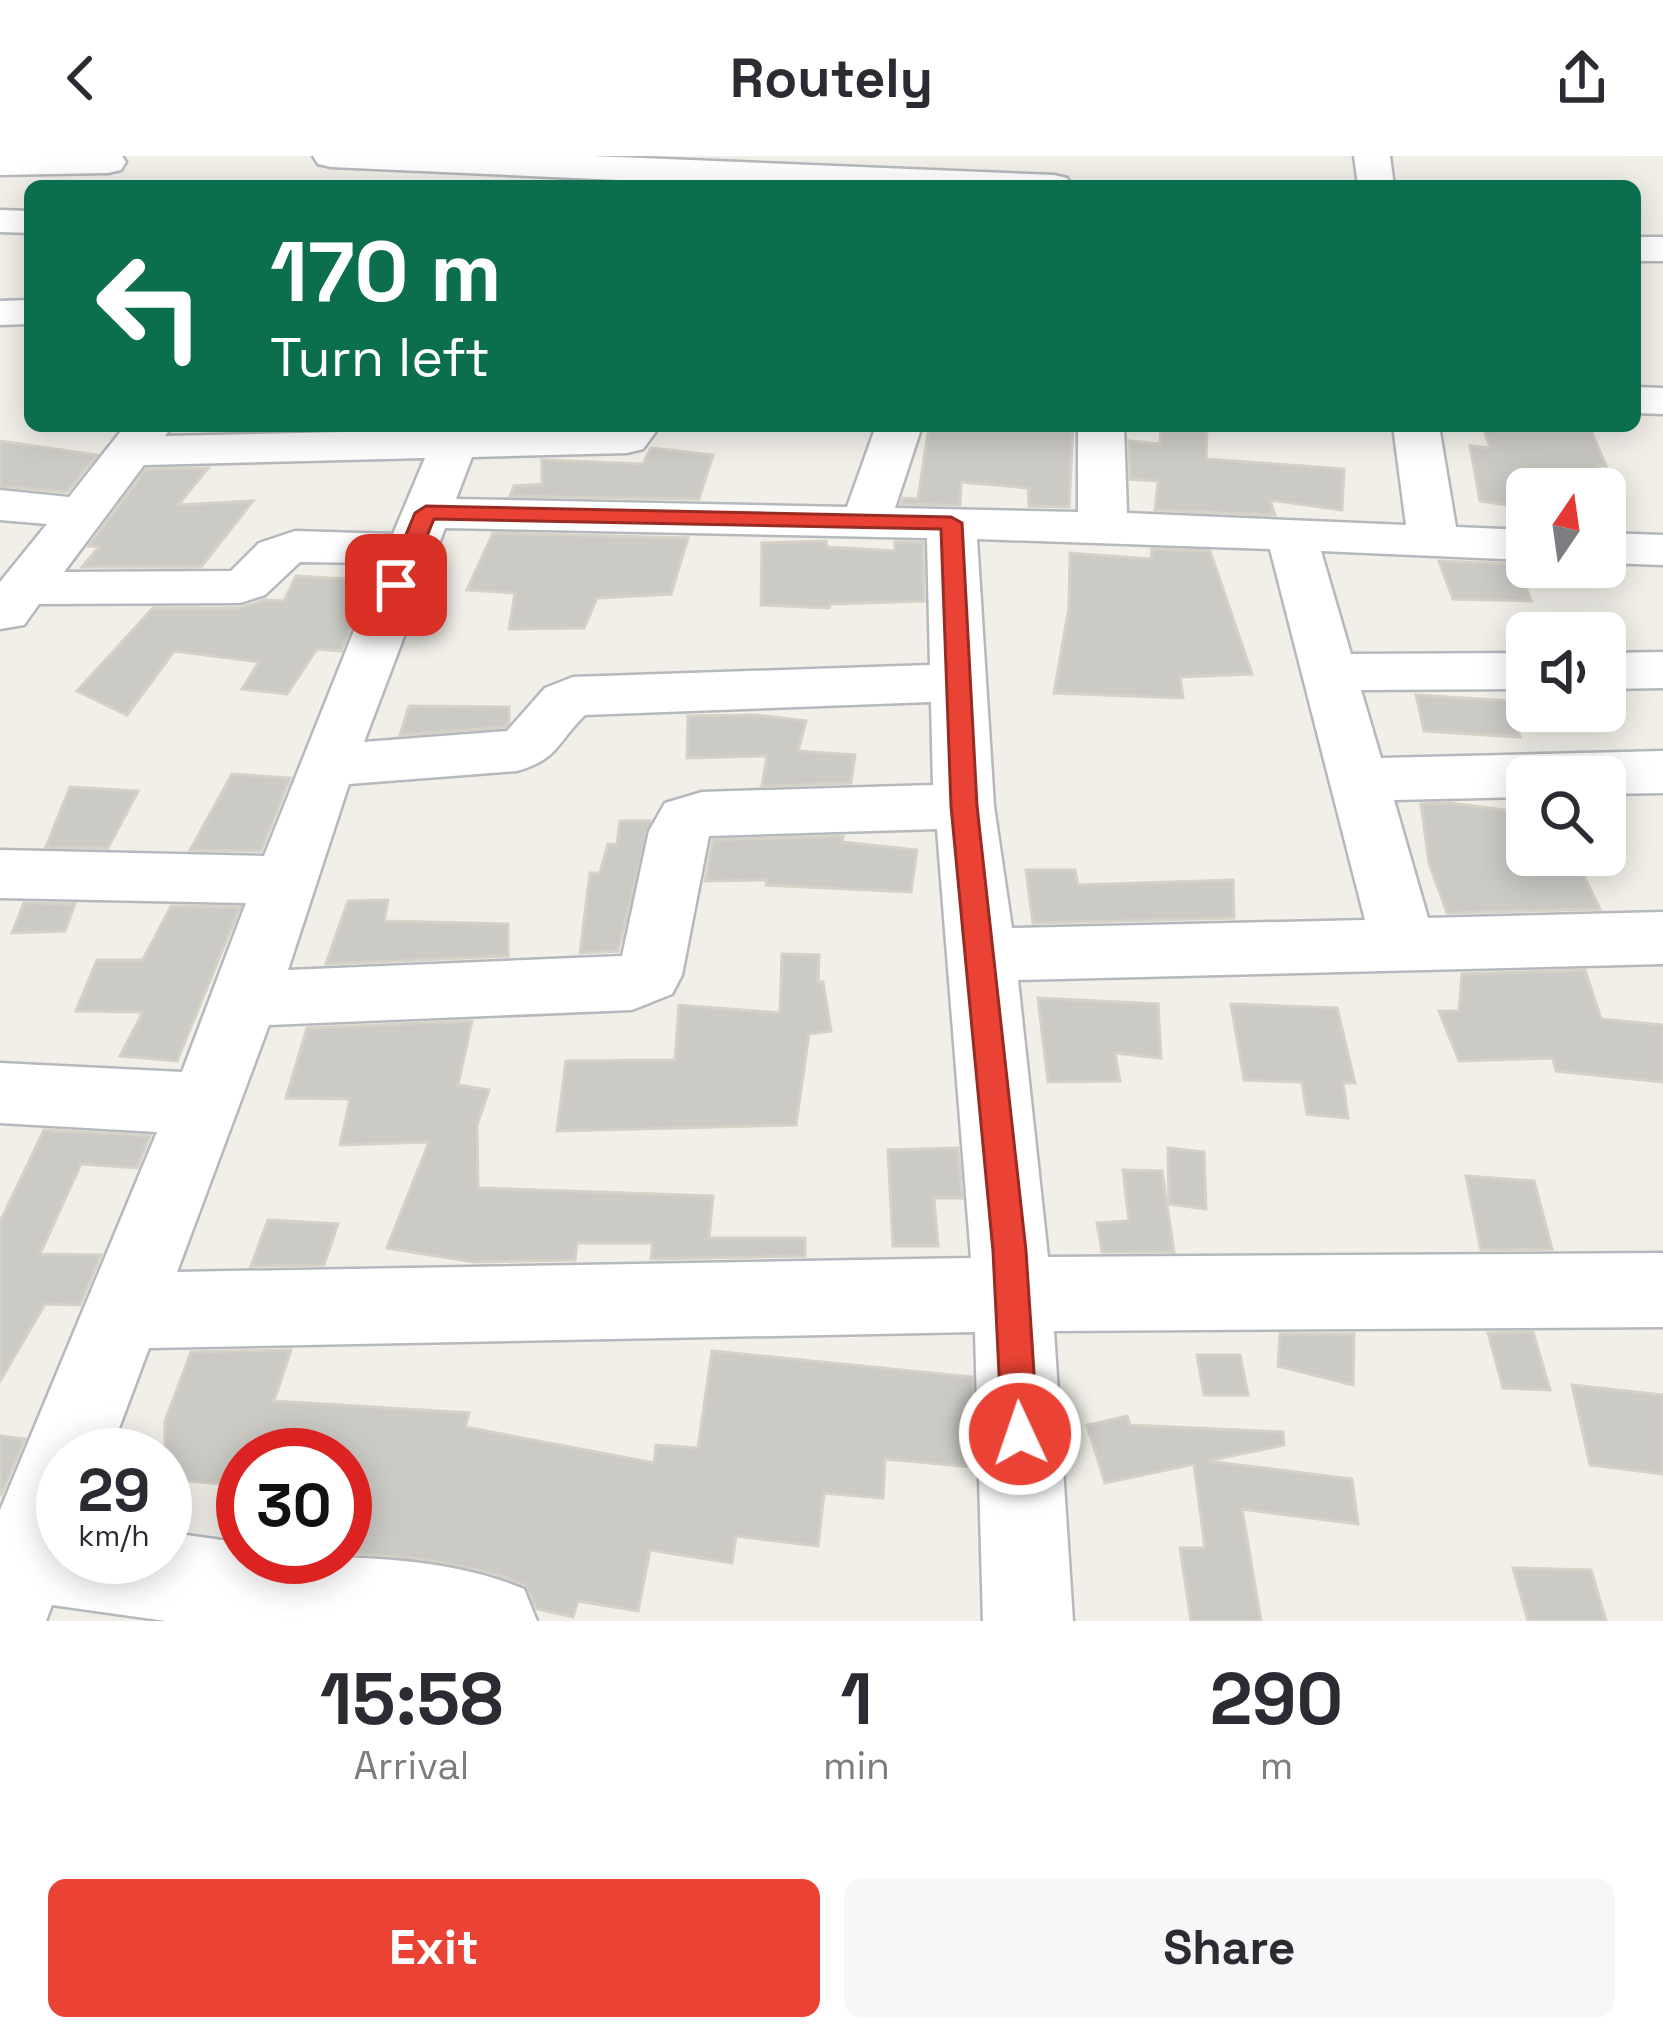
<!DOCTYPE html>
<style>
body{margin:0;font-family:"Space Grotesk",sans-serif;background:#f7f7f7;color:#2b2b33;height:100vh;display:flex;flex-direction:column;font-size:45px;white-space:nowrap}
*{box-sizing:border-box;margin:0}
p{font-size:39px;color:#7c7c81}
.icon{flex:none;width:66px;height:66px;fill:none;stroke:currentColor;stroke-width:2;stroke-linecap:round;stroke-linejoin:round}
.map{position:relative;height:1465px;overflow:hidden}
.panel{display:flex;flex-direction:column;background:#fff;flex:1}
.panel>*{flex:none}
.hud{position:absolute;left:24px;top:24px;width:1617px;height:252px;border-radius:18px;box-shadow:0 6px 30px #0003;background:#0b6e4f;color:#fff;overflow:hidden}
.needle{width:78px;rotate:13deg}
.tools{position:absolute;left:1506px;top:312px;display:grid;gap:24px}
.tools a{display:grid;place-items:center;width:120px;height:120px;border-radius:18px;background:#fff;box-shadow:0 6px 30px #0003;font-size:60px}
.speed{position:absolute;left:36px;top:1272px;display:flex;gap:24px;font-size:60px;font-weight:700;text-align:center}
.speed>*{display:grid;place-content:center;width:156px;height:156px;border-radius:50%;background:#fff;box-shadow:0 6px 30px #0003;line-height:1}
.speed small{font-size:30px;font-weight:400}
.speed .limit{border:18px solid #d22;background:#fff;color:#111}
.pin{position:absolute;display:grid;place-items:center;width:102px;height:102px;color:#fff;margin:-51px;border-radius:24px;box-shadow:0 6px 18px #0006}
.me{position:absolute;width:132px;margin:-66px;rotate:357deg;stroke-linejoin:round;filter:drop-shadow(0 0 9px #0008)}
.turn{display:flex;align-items:center;gap:42px;height:252px;padding:0 48px;font-size:54px}
.turn .icon{width:156px;height:156px;stroke-width:2.5}
.turn b{display:block;font-size:84px;line-height:102px}
.eta{display:flex;justify-content:space-evenly;align-items:center;height:204px;text-align:center}
.eta b{font-size:72px;font-weight:600;line-height:84px}
.button{display:flex;gap:24px;margin-top:auto;padding:24px 48px}
.button a{flex:1;height:138px;border-radius:18px;background:#ea4335;color:#fff;font-size:48px;font-weight:600;line-height:138px;text-align:center}
.button a+a{background:#f7f7f7;color:#2b2b33}
header{display:flex;justify-content:space-between;align-items:center;height:156px;padding:0 48px;background:#fff;font-size:54px;font-weight:600}
.map>svg:first-child{display:block}
</style>
<header><svg class="icon" aria-label="back" viewBox="0 0 24 24"><path d="M15 5l-7 7 7 7"/></svg>Routely<svg class="icon" aria-label="share" viewBox="0 0 24 24"><path d="M12 15V3M7 8l5-5 5 5M5 13v7h14v-7"/></svg></header>
<div class="map">
<svg width="1663" height="1465" viewBox="0 0 1663 1465">
<rect width="100%" height="100%" fill="#f1efe8"/>
<path fill="#cccac5" stroke="#d6d1c6" stroke-width="3" d="M929 270 1073 271 1069 351 1029 350 1028 332 961 326 960 349 901 348 903 342 918 343Z
M1161 270H1207L1206 303 1344 313 1342 354 1270 344 1275 359 1155 354 1158 325 1130 323 1129 285 1160 288Z
M1483 270H1589L1606 310 1598 309 1608 333H1527V352L1480 345 1470 290 1490 292Z
M0 285 97 299 67 336 0 330Z
M651 292 713 299 699 343 510 340 514 330 542 328V304L643 308Z
M208 312 178 349 253 345 201 411H82L99 391 89 390 146 313Z
M493 377 688 382 671 438 597 442 584 472 509 473 515 437 467 434Z
M826 385 827 391 895 395V386H923L924 445 830 448 829 452 761 449 762 387Z
M1152 393 1210 395 1252 518 1180 521 1183 542 1054 537 1069 451 1070 397 1151 403Z
M1439 405 1517 408 1531 445 1453 443Z
M296 420 362 424 350 457H356L341 495 317 493 287 538 242 533 259 506 174 495 127 559 77 535 153 452H240L265 444 284 445Z
M1416 539 1509 545 1520 581 1424 575Z
M409 550 509 551V566L505 571 400 579Z
M756 559 806 565 798 595 855 599 851 627 762 630 767 600 687 602 688 560Z
M232 618 290 622 261 695 190 694Z
M70 631 138 635 108 692 46 691Z
M1450 647 1527 657V699H1574L1600 753 1447 757 1429 707 1421 648Z
M620 665H650L618 795 580 797 590 717H600L608 688 617 689Z
M843 680 842 686 917 694 911 736 766 729 767 724 705 725 713 684Z
M1026 714H1075L1078 729 1233 724 1234 762 1033 767Z
M388 744 384 765 508 768V800L326 808 348 745Z
M24 747 75 748 65 775 12 777Z
M171 750 240 751 177 905 120 900 143 856 76 855 97 804H143Z
M782 798 819 799 818 826H823L831 875 809 878 796 969 557 975 566 905 675 904 679 849 780 857Z
M1585 814 1601 863 1663 869V926L1556 915 1553 902 1459 905 1439 855H1459L1462 818Z
M1038 842 1158 848 1161 902 1115 897 1120 925 1048 926Z
M1231 848 1337 852 1355 927H1343L1348 962 1307 958 1302 926 1244 924Z
M472 865 458 929 489 934 477 969 478 1032 713 1040 709 1082H805V1100L651 1103 653 1087H577L575 1104 474 1106 387 1092 429 986 340 989 350 943 286 942 307 872Z
M44 974 150 980 137 1012 81 1008 40 1098 101 1099 80 1149 45 1148 0 1225V1066Z
M958 992 962 1042H934L938 1090H893L888 994Z
M1168 992 1204 996 1206 1053 1169 1048Z
M1123 1014 1162 1015 1174 1096H1102L1097 1067 1129 1065Z
M1466 1020 1534 1025 1552 1093 1481 1094Z
M268 1064 338 1068 324 1109 251 1110Z
M1533 1176 1550 1234 1503 1232 1488 1177Z
M1280 1178H1354L1353 1229 1278 1210Z
M291 1194 274 1245 469 1257 465 1271 654 1307 656 1289 698 1292 712 1195 972 1221 974 1311 885 1303 883 1342 824 1337 818 1390 736 1380 732 1407 650 1394 638 1455 578 1445 573 1461 537 1453 525 1429 492 1417 422 1403 345 1397V1299H243V1330L165 1323V1265L191 1196Z
M1197 1199H1240L1248 1239H1204Z
M1572 1229 1663 1239V1318L1590 1309Z
M1127 1260 1130 1269 1283 1276 1284 1289 1207 1305 1352 1323 1358 1368 1242 1353 1261 1465H1191L1180 1392H1205L1194 1308 1105 1327 1087 1269Z
M0 1280 25 1283 1 1339H0Z
M1513 1412 1591 1414 1606 1465H1528Z"/>
<g fill="none" stroke-linecap="round" stroke-linejoin="round">
<g stroke="#b5b8bc" stroke-width="5">
<path id="minor" d="M0 0H122L126 6 121 14 108 17 0 19Z
M313 0H592L1054 19 1067 22 1072 30H750L331 11 318 8Z
M1354 0H1390L1394 30H1358Z
M0 54 30 55V77L0 76Z
M1635 81H1663V105H1635Z
M30 144V168L0 169V145Z
M1635 231 1663 232V258L1635 257Z
M125 270H172L165 280 437 274 438 270H660L643 293 627 297 472 301 456 343 847 351 876 270H922L895 352 1078 356V270H1124L1127 357 1406 369 1393 270H1439L1456 371 1527 374V404L1321 395 1351 498 1527 497V533L1361 534 1381 602 1663 595V637L1605 638V621H1527V641L1394 644 1428 762 1663 756V808L1018 824 1048 1101 1663 1097V1171L1054 1175 1073 1465H983L975 1176 149 1192 109 1299H63V1401H165V1376L243 1387V1401C335 1401 437 1397 524 1433L537 1465H166L52 1449 46 1465H0V1354L157 976 0 967V907L182 916 246 747 0 742V694L264 700 381 407 300 406 265 439 240 447 39 448 24 469 0 473V426L47 368 0 364V334L69 341ZM425 302 393 378 295 375 259 387 231 415 64 416 144 309ZM445 372 927 382 930 509 573 521 545 532 507 575 364 586ZM977 383 1270 393 1365 764 1012 772 994 650ZM931 546 933 629 702 636 665 647 649 675 622 800 288 814 349 628 517 615C559 603 557 586 585 559ZM937 673 971 1102 177 1116 269 869 632 854 672 838 682 819 709 680Z
M1605 377 1663 379V409L1605 407Z
M1663 496V532L1605 533V497Z"/>
</g>
<use href="#minor" fill="#fff" fill-rule="evenodd"/>
</g>
<path fill="#ea4335" stroke="#982c22" stroke-width="3" d="M426 350 951 361 962 367 977 650 1026 1095 1038 1278 1032 1291 1020 1296 1007 1291 1002 1278 993 1095 951 650 941 373 434 363 407 429 396 436 388 434 385 429 415 357Z"/>
</svg>
<div class="tools">
<a><svg class="needle" viewBox="-14 -14 28 28"><path d="M0-13l5 13h-10z" fill="#e53935"/><path d="M0 13l5-13h-10z" fill="#7c7c81"/></svg></a>
<a><svg class="icon" aria-label="sound" viewBox="0 0 24 24"><path d="M4 9h4l5-4v14l-5-4H4zM17 9q2 3 0 6"/></svg></a>
<a><svg class="icon" aria-label="search" viewBox="0 0 24 24"><circle cx="10" cy="10" r="6"/><path d="M15 15l6 6"/></svg></a>
</div>
<div class="speed"><div>29<small>km/h</small></div><div class="limit">30</div></div>
<div class="pin" style="left:396px;top:429px;background:#d93025"><svg class="icon" aria-label="arrive" viewBox="0 0 24 24"><path d="M6 21V4h12l-3 4 3 4H6"/></svg></div>
<svg class="me" style="left:1020px;top:1278px" viewBox="-20 -20 40 40"><circle r="17" fill="#ea4335" stroke="#fff" stroke-width="3"/><path d="M0-11L8 9 0 5-8 9z" fill="#fff"/></svg>
<div class="hud">
<div class="turn"><svg class="icon" aria-label="left" viewBox="0 0 24 24"><path d="M17 20v-9H6M10 6l-5 5 5 5"/></svg><div><b>170 m</b>Turn left</div></div>
</div>
</div>
<section class="panel">
<div class="eta">
<div><b>15:58</b><p>Arrival</p></div>
<div><b>1</b><p>min</p></div>
<div><b>290</b><p>m</p></div>
</div>
<div class="button"><a>Exit</a><a>Share</a></div>
</section>
